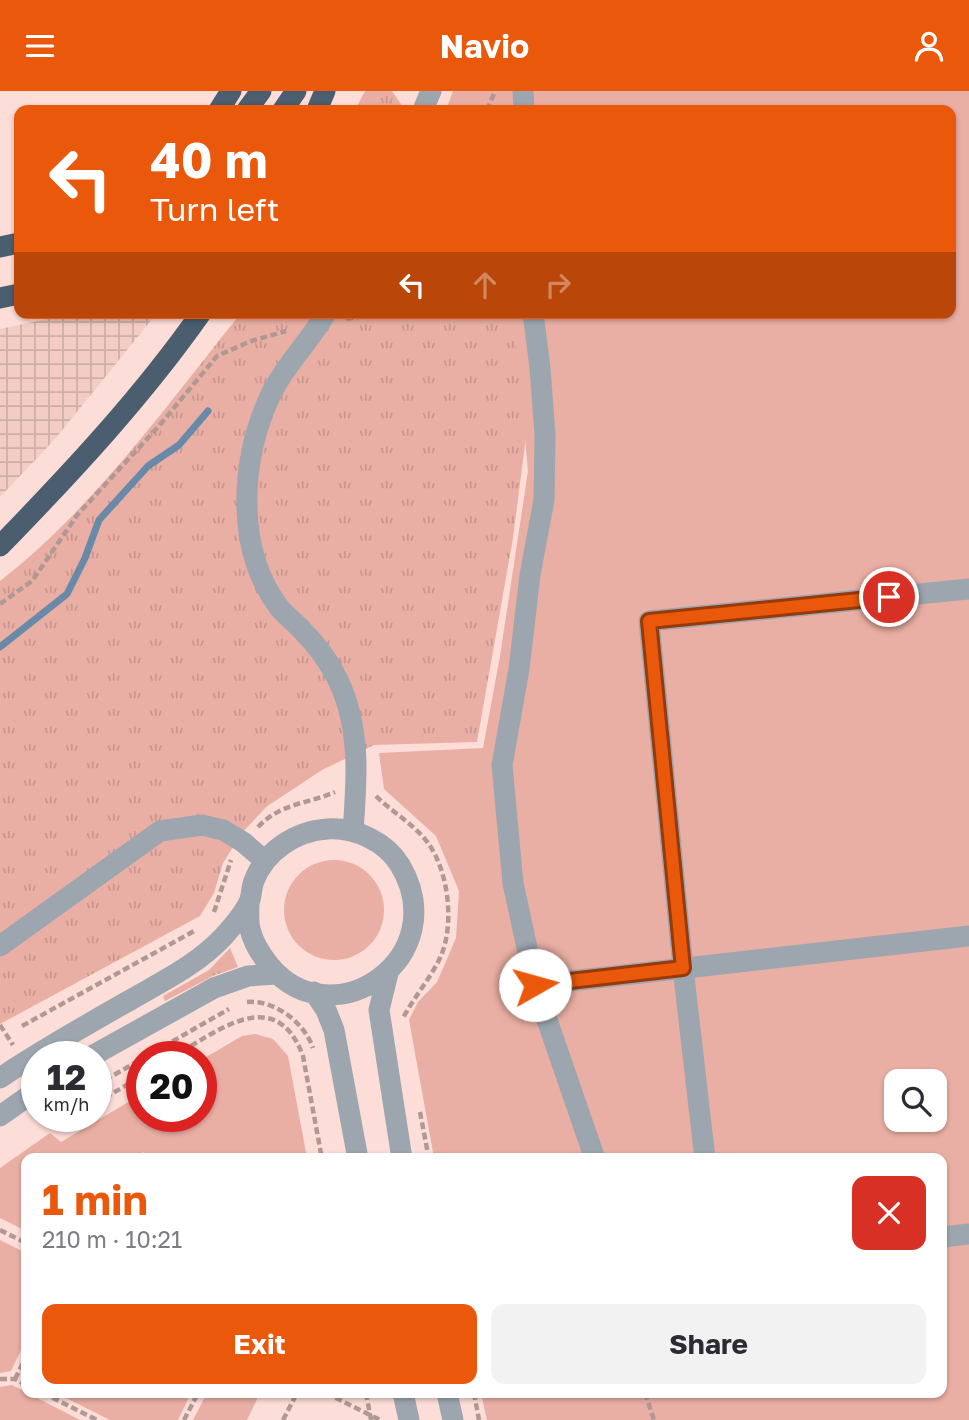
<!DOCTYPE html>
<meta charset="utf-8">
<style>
body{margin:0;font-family:"Golos Text",sans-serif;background:#f2f2f3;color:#2b2b33;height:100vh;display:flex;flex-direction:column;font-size:26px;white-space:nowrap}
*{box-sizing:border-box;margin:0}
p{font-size:23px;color:#7c7c81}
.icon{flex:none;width:38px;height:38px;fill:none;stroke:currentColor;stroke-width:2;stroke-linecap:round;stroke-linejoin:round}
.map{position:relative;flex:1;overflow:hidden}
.side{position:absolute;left:21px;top:1062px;width:926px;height:245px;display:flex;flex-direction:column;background:#fff;border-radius:14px;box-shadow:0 2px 5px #0004}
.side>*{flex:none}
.top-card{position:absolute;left:14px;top:14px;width:942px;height:214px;border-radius:14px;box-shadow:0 2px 5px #0004;background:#ea580c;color:#fff;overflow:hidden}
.buttons{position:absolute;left:884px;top:978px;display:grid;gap:14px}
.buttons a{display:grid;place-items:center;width:63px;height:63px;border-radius:14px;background:#fff;box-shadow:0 2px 5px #0004;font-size:35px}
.speed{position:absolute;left:21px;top:950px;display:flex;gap:14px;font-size:35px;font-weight:700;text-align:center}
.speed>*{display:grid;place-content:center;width:91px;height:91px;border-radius:50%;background:#fff;box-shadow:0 2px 5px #0004;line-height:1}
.speed small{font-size:18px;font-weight:400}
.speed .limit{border:10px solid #d22;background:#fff;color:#111}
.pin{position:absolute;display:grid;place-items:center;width:60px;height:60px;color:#fff;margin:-30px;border:4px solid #fff;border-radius:50%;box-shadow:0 2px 7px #0007}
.me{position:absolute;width:77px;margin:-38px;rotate:83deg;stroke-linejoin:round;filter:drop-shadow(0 0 5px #0008)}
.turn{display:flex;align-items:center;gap:24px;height:147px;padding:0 21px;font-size:32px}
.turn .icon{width:91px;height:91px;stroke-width:2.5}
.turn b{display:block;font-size:49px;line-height:60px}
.lanes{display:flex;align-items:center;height:66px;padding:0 21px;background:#0003;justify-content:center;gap:35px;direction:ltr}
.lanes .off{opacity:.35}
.round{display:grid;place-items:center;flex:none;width:74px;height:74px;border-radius:14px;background:#f2f2f3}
.head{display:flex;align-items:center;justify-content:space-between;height:119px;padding:0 21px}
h1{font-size:42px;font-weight:700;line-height:52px;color:#ea580c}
.primary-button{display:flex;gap:14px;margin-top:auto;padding:14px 21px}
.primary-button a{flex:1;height:80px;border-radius:14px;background:#ea580c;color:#fff;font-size:28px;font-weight:700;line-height:80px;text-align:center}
.primary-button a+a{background:#f2f2f3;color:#2b2b33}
header{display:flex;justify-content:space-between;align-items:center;height:91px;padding:0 21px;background:#ea580c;color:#fff;font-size:32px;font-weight:700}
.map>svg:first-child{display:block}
</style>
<header><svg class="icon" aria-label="menu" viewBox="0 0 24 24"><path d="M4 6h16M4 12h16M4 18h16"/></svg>Navio<svg class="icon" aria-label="person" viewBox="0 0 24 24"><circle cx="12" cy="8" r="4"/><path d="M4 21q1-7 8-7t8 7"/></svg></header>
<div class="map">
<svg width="969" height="1329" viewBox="0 0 969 1329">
<defs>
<pattern id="industrial-grid" width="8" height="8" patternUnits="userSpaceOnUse" patternTransform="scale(1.75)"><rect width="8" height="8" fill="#f3ccc5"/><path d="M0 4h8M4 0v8" fill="none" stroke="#d0afa9"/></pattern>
<pattern id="grass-tufts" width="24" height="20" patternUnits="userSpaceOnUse" patternTransform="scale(1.75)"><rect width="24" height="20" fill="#eaafa4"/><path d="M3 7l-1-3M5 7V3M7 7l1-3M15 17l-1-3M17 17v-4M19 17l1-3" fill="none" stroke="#c9968d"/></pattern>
</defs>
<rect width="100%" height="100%" fill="#fdddd7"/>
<path fill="url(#industrial-grid)" d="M74 222H157L55 348 0 406V238Z"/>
<path fill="url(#grass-tufts)" d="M365 0H392L405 19H355Z
M241 222H515L530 315 513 447 477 651 374 654 322 679 266 716 242 742 223 772 214 802 200 825 0 933V490C95 416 166 315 241 222Z
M230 857 238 876 215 884 165 910 163 905 209 879Z"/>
<path fill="#eaafa4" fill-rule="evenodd" d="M453 0H969V1329H487L481 1302H942V1068L434 1067 409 929 418 911 437 891 456 847 459 800 436 745 384 698 379 662 483 657 500 565 528 380 513 222H950V19H446ZM896 990H934V1029H896Z
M284 819a50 50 0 1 1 100 0a50 50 0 1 1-100 0Z
M255 943 273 948 288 965 307 1067 156 1068 143 1061 139 1067 26 1068V1140L0 1127V1077L50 1042 61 1051 142 1003V1026H201V969L242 945Z
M0 1149 26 1162V1249L11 1280 0 1282Z
M12 1294 80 1329H0V1296Z
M56 1302H191L178 1329H110Z
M207 1302H260L247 1329H193Z"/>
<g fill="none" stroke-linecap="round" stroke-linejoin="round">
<path stroke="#6889a8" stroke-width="7" d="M0 556 67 503 85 467 99 429 148 375 179 354 208 320"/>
<path stroke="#b19894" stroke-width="4.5" stroke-dasharray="7 3.5" stroke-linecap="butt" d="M487 19 495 0
M346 228 381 222
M0 513 32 490 78 423 159 335 217 265 251 250 286 240
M376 705C393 722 414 733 428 752 449 781 455 835 440 867 430 888 414 906 403 927
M258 736C281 712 307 713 335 701
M214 821 231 769
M247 911C275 909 304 931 313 957
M0 934 13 954
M22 935 196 839
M145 966 229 918
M173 966C217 940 276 892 303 965L322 1068
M96 994 142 968
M96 1012 142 985
M420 1021 429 1068
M61 1026 65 1031 74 1026
M0 1139 26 1152
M0 1288H15L26 1294
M15 1288 26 1266
M43 1302 97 1329
M326 1302 380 1329
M366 1302 371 1329
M474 1302 479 1329
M645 1302 654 1329
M184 1329 198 1302
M283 1329 297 1302"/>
<path stroke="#9da6af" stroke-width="21" d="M523 0 524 19
M423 19 431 0
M326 222C310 250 286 273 272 301 241 365 234 455 278 515 284 523 293 530 300 537 315 552 329 570 338 589 361 637 357 689 353 740
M533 222 540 277 545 344 544 409 530 484 519 578 502 674 513 792 535 894 595 1068
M0 855 160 740 202 734 223 739 243 751 265 770
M388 882 379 919 402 1068
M535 894 969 845
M314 901 326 919 334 939 358 1068
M90 966 214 897 248 885 277 883
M0 987C43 958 88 933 132 908 165 889 198 873 224 845 232 836 244 822 249 811 252 805 251 797 254 790 265 760 296 740 327 738 355 736 386 751 400 774 455 866 333 950 270 875 261 864 253 852 250 838 248 830 249 820 249 811
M0 1025 37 999
M705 1068 683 877 649 530 969 498
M942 1146 969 1143
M403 1302 409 1329
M447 1302 453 1329"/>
<path stroke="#4b5e6f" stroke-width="21" d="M219 19 231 0
M247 19 261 0
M283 19 296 0
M317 19 325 0
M0 156 19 152
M0 207 19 203
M0 455C72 381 142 306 201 222"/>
</g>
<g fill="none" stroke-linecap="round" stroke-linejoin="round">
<g stroke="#983908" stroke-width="18">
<path id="route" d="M535 894 683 877 649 530 889 506"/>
</g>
<use href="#route" stroke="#ea580c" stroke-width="12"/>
</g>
</svg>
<div class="buttons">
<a><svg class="icon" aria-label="search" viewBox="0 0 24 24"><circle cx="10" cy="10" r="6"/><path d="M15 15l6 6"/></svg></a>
</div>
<div class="speed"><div>12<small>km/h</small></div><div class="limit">20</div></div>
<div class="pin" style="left:889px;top:506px;background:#d93025"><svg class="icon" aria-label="arrive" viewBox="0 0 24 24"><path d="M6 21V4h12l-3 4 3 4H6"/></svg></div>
<svg class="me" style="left:535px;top:894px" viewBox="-20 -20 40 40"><circle r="19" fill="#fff"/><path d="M0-13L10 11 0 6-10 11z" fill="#ea580c"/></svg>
<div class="top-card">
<div class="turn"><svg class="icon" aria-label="left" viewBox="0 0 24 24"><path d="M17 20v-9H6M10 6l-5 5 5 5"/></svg><div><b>40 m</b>Turn left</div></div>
<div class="lanes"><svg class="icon" aria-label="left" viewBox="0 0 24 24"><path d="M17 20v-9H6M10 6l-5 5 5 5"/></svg><svg class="icon off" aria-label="ahead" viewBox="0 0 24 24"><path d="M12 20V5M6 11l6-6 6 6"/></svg><svg class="icon off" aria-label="right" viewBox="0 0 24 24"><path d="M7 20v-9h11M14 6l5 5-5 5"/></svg></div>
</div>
<section class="side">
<div class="head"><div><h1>1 min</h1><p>210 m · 10:21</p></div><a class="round" style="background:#d93025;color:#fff"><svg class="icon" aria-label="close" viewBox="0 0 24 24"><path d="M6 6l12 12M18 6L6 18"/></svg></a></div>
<div class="primary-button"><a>Exit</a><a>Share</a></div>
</section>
</div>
